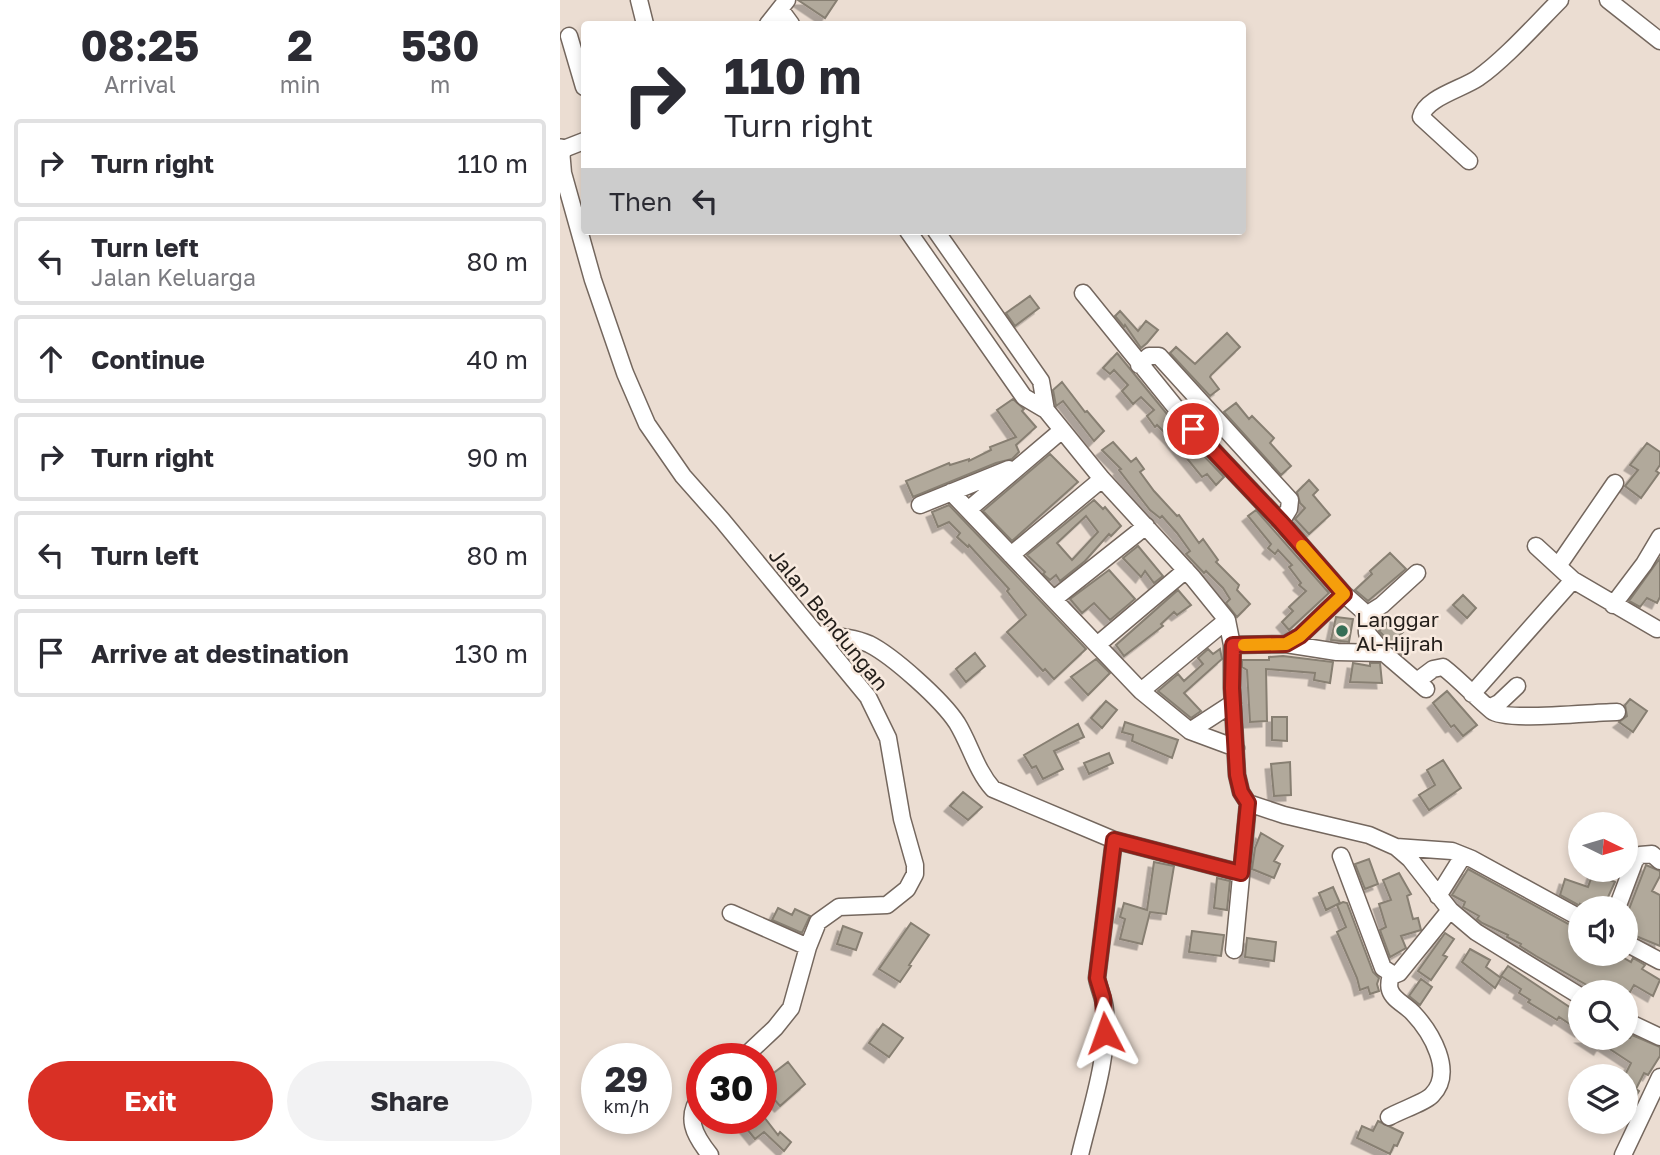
<!DOCTYPE html>
<style>
body{margin:0;font-family:"Golos Text",sans-serif;background:#f2f2f3;color:#2b2b33;height:100vh;display:flex;flex-direction:column;font-size:26px;white-space:nowrap}
*{box-sizing:border-box;margin:0}
p{font-size:23px;color:#7c7c81}
.icon{flex:none;width:38px;height:38px;fill:none;stroke:currentColor;stroke-width:2;stroke-linecap:round;stroke-linejoin:round}
.map{position:relative;flex:1;overflow:hidden}
.panel{display:flex;flex-direction:column;background:#fff;width:560px}
.panel>*{flex:none}
.guide{position:absolute;left:21px;top:21px;width:665px;height:214px;border-radius:7px;box-shadow:0 4px 10px #0003;background:#fff;color:#2b2b33;overflow:hidden}
.needle{width:46px;rotate:95deg}
.tools{position:absolute;left:1008px;top:812px;display:grid;gap:14px}
.tools a{display:grid;place-items:center;width:70px;height:70px;border-radius:50%;background:#fff;box-shadow:0 4px 10px #0003;font-size:35px}
.speed{position:absolute;left:21px;top:1043px;display:flex;gap:14px;font-size:35px;font-weight:700;text-align:center}
.speed>*{display:grid;place-content:center;width:91px;height:91px;border-radius:50%;background:#fff;box-shadow:0 4px 10px #0003;line-height:1}
.speed small{font-size:18px;font-weight:400}
.speed .limit{border:10px solid #d22;background:#fff;color:#111}
.pin{position:absolute;display:grid;place-items:center;width:60px;height:60px;color:#fff;margin:-30px;border:4px solid #fff;border-radius:50%;box-shadow:0 2px 7px #0007}
.me{position:absolute;width:77px;margin:-38px;rotate:356deg;stroke-linejoin:round;filter:drop-shadow(0 0 5px #0008)}
.turn{display:flex;align-items:center;gap:24px;height:147px;padding:0 28px;font-size:32px}
.turn .icon{width:91px;height:91px;stroke-width:2.5}
.turn b{display:block;font-size:49px;line-height:60px}
.then{display:flex;align-items:center;height:66px;padding:0 28px;background:#0003;gap:14px;font-size:26px}
.eta{display:flex;justify-content:space-evenly;align-items:center;height:119px;text-align:center}
.eta b{font-size:42px;font-weight:700;line-height:49px}
.primary-button{display:flex;gap:14px;margin-top:auto;padding:14px 28px}
.primary-button a{flex:1;height:80px;border-radius:42px;background:#d93025;color:#fff;font-size:28px;font-weight:700;line-height:80px;text-align:center}
.primary-button a+a{background:#f2f2f3;color:#2b2b33}
ul{padding:0;list-style:none}
li{display:flex;align-items:center;gap:21px;height:88px;margin:0 14px 10px;padding:0 14px;border:4px solid #e1e1e2;border-radius:7px}
li div{flex:1}
li b{display:block;font-size:26px}
li em{font-style:normal}
main{display:flex;flex:1;min-height:0}
.map>svg:first-child{display:block}
</style>
<main>
<section class="panel">
<div class="eta">
<div><b>08:25</b><p>Arrival</p></div>
<div><b>2</b><p>min</p></div>
<div><b>530</b><p>m</p></div>
</div>
<ul>
<li><svg class="icon" aria-label="right" viewBox="0 0 24 24"><path d="M7 20v-9h11M14 6l5 5-5 5"/></svg><div><b>Turn right</b></div><em>110 m</em></li>
<li><svg class="icon" aria-label="left" viewBox="0 0 24 24"><path d="M17 20v-9H6M10 6l-5 5 5 5"/></svg><div><b>Turn left</b><p>Jalan Keluarga</p></div><em>80 m</em></li>
<li><svg class="icon" aria-label="ahead" viewBox="0 0 24 24"><path d="M12 20V5M6 11l6-6 6 6"/></svg><div><b>Continue</b></div><em>40 m</em></li>
<li><svg class="icon" aria-label="right" viewBox="0 0 24 24"><path d="M7 20v-9h11M14 6l5 5-5 5"/></svg><div><b>Turn right</b></div><em>90 m</em></li>
<li><svg class="icon" aria-label="left" viewBox="0 0 24 24"><path d="M17 20v-9H6M10 6l-5 5 5 5"/></svg><div><b>Turn left</b></div><em>80 m</em></li>
<li><svg class="icon" aria-label="arrive" viewBox="0 0 24 24"><path d="M6 21V4h12l-3 4 3 4H6"/></svg><div><b>Arrive at destination</b></div><em>130 m</em></li>
</ul>
<div class="primary-button"><a>Exit</a><a>Share</a></div>
</section>
<div class="map">
<svg width="1100" height="1155" viewBox="0 0 1100 1155">
<defs>
<filter id="shadow"><feDropShadow dx="-5.5" dy="5.5" stdDeviation="0" flood-color="#0004"/></filter>
</defs>
<rect width="100%" height="100%" fill="#ebddd2"/>
<path fill="#b1a99b" stroke="#877f72" stroke-width="2" fill-rule="evenodd" filter="url(#shadow)" d="M238 0H277L265 18Z
M470 296 479 308 455 326 446 313Z
M560 311 578 331 586 321 598 330 587 343 581 348 565 325 564 327 555 316Z
M667 333 680 347 651 375 650 377 659 389 650 396 610 353 616 347 635 364Z
M557 353 625 436 664 477 656 485 647 474 642 477 611 439 597 425 595 427 587 416 594 410 581 397 573 404 562 391 568 385 554 370 550 374 543 368Z
M502 382 525 412 527 411 544 431 534 441 503 401 496 406 493 390Z
M453 399 464 409 462 411 476 427 456 445 459 452 452 459 436 463 353 497 346 481 389 463 390 465 409 459V461L431 450 430 447 456 437 437 410Z
M676 403 689 419 692 416 714 438 710 443 731 466 721 475 664 412Z
M553 442 571 462 576 458 584 469 580 472 594 491 617 516 619 515 639 543 643 539 658 560 656 562 679 585 677 590 690 604 677 617 666 603 670 599 663 588 646 571 644 573 626 554 630 551 617 533 602 516 600 518 590 510 559 470 561 469 542 450Z
M1087 443 1100 452V465L1096 471 1099 473 1081 498 1065 486 1078 470 1070 465Z
M490 454 518 482 452 541 423 511Z
M749 480 758 490 753 495 770 515 749 534 735 519 745 508 740 503 737 492Z
M534 500 543 509 545 507 561 526 551 536 549 534 525 561 500 581 496 575 490 580 483 574 485 572 467 555ZM526 516 538 532 512 560 497 543Z
M389 505 526 649 494 679 485 669 483 671 447 632 466 615 447 591 449 589 409 545 408 547 397 537 400 533 389 522 378 527 372 512Z
M696 510 769 593 729 630 722 622 733 611 729 607 746 591 739 585 741 583 729 567 732 565 718 550 715 554 708 548 711 544 688 516Z
M578 546 603 576 594 583 585 571 581 577 563 558Z
M830 553 846 569 808 601 795 590 812 574 810 571Z
M1100 558V597L1097 603 1087 598 1080 607 1069 601Z
M549 570 575 599 550 620 534 603 522 613 510 599Z
M618 590 631 605 617 615 614 612 601 624 603 626 564 656 556 645Z
M903 595 916 608 907 618 893 605Z
M776 617 793 619 789 642 771 640Z
M830 620 843 632 839 636 852 648 844 656 819 631Z
M648 649 653 654 660 649 662 659 624 693 641 711 631 718 598 691 618 674 624 681 643 664 638 658Z
M415 653 425 666 406 682 396 669Z
M723 656 773 662 770 683 754 680 755 673 706 669 707 721 690 722 687 670 682 667V660H709V657Z
M536 659 550 673 528 695 511 677Z
M793 663 810 666V663H820L822 683 790 682Z
M887 691 917 725 903 736 894 725 891 727 873 703Z
M1070 699 1087 711 1073 732 1059 722 1067 716 1065 705Z
M546 701 557 710 542 728 531 718Z
M712 717H727V741L712 740Z
M565 722 618 740 612 758 572 741 573 735 562 732Z
M518 724 524 737 494 751 503 769 483 779 476 766 472 768 464 755Z
M549 753 553 763 529 774 524 763Z
M883 760 901 788 869 810 859 795 875 785 867 770Z
M730 762 731 795 714 796 711 764Z
M403 792 422 807 408 820 390 806Z
M701 833 723 846 714 861 720 864 714 878 692 869 695 848Z
M809 859 818 884 805 889 795 864Z
M594 862 614 866 606 914 590 912 582 944 560 939 565 919 560 917 564 903 587 910Z
M1086 865 1100 871V876L1092 891 1100 895V946L1066 932V917Z
M908 869 1012 926 1020 928V954H1057L1071 962 1073 958 1085 965 1082 969 1100 980 1093 996 1074 985 1070 992H1039L976 956 960 946 961 944 947 937 948 935 922 923 917 919 919 916 903 907 905 902 892 895Z
M839 873 851 894 847 896 853 919 858 918 861 930 841 936 846 948 830 957 820 930 826 927 819 904 831 900 823 880Z
M1033 873 1055 882 1043 908H1031L1020 904V906L1000 895 1005 879 1028 887Z
M657 878 670 881 667 910 654 908Z
M773 887 780 903 766 910 759 893Z
M783 902 787 903 813 972 819 978 817 984 819 991 810 994 808 987 800 990 797 978 777 932 786 927 777 905Z
M218 908 232 915 235 909 250 916 242 933 212 920Z
M351 923 369 935 349 965 351 966 340 982 319 969Z
M283 926 302 933 296 950 277 944Z
M632 931 664 935 661 956 629 952Z
M885 933 894 939 883 955 887 957 871 980 858 971Z
M687 938 716 942 714 961 685 957Z
M910 949 930 960 926 967 941 978 935 988 902 962Z
M948 966 1020 1014V1031L999 1017 997 1020 968 1002 970 1000 959 993 961 989 941 976Z
M861 979 872 987 860 1005 849 996Z
M323 1024 343 1038 329 1057 309 1043Z
M1072 1035 1100 1047V1056L1088 1075 1084 1073 1076 1089 1079 1091 1066 1112V1073L1071 1063 1042 1044 1039 1049 1022 1038H1070Z
M228 1062 245 1084 220 1106 201 1084V1079L209 1073 211 1075Z
M204 1117 218 1135 220 1132 231 1142 224 1151 204 1132 195 1139 186 1128Z
M818 1121 843 1133 837 1146 834 1145 830 1154 797 1138 802 1126 813 1131Z"/>
<g fill="none" stroke-linecap="round" stroke-linejoin="round">
<g stroke="#74675e" stroke-width="19">
<path id="minor" d="M79 0 85 24
M1048 0 1100 41
M220 9 231 24
M208 24 227 0
M9 36 24 87
M24 141 1 150 3 173 33 280 65 373 87 424 123 476 162 520 308 697 328 738 342 819 355 865V874L347 889 327 905 279 907 258 922 248 947 231 1008 215 1028 182 1059
M909 161 861 117C865 98 902 89 918 78 945 59 976 24 1000 0
M348 231 464 397 486 410 542 479 633 578 667 620 672 645V688L677 775 681 792 688 803 724 815 809 835 836 847 850 859 890 910 916 932 1020 996
M376 231 481 381 486 410
M523 293 633 429 721 522 784 594 802 610 806 615 807 633 824 653
M579 365 589 356H599L730 500 729 509 721 522
M391 492 581 691 630 731 676 748
M360 505 449 469
M409 509 501 431
M976 546 1013 580 1097 629
M451 555 542 479
M998 566 1055 483
M494 599 586 526
M1053 605 1084 564 1100 537
M806 615 822 605 857 573
M256 634C273 636 293 637 309 644 333 656 382 700 397 723 410 744 416 770 433 789L554 840 681 873
M726 644 740 636 784 594
M537 645 626 570
M672 645 726 644 777 652 824 653 866 689
M857 681 873 669 883 667C900 680 915 697 932 711 945 722 1034 712 1057 712
M581 691 667 620
M912 694 1013 580
M929 708 939 703 957 686
M630 731 673 703
M836 847 892 851 912 859 1020 918
M781 856 823 968 834 975 839 973 890 910
M878 896 903 856
M1057 908 1075 860 1080 855 1092 854 1100 861
M171 913 248 947
M1066 943 1100 961
M674 950 688 803
M1066 1021 1100 1037
M142 1094C124 1117 134 1135 150 1155
M829 1117C839 1111 866 1102 872 1095 895 1072 871 1032 853 1013 846 1005 833 1000 830 990 828 985 830 979 831 974
M520 1155C531 1108 549 1058 545 1010 544 998 539 989 537 978L554 840
M1063 1155 1100 1077"/>
</g>
<g stroke="#74675e" stroke-width="24">
<path id="major" d="M0 151 1 150"/>
</g>
<use href="#minor" stroke="#fff" stroke-width="16"/>
<use href="#major" stroke="#fff" stroke-width="21"/>
</g>
<g fill="none" stroke-linecap="round" stroke-linejoin="round">
<g stroke="#8d1f18" stroke-width="18">
<path id="route" d="M545 1033 543 998 537 978 554 840 681 873 688 803 681 792 677 775 672 688 673 645 726 644 740 636 784 594 721 522 633 429"/>
</g>
<use href="#route" stroke="#d93025" stroke-width="12"/>
<path stroke="#f59e0b" stroke-width="12" d="M684 645 726 644 740 636 784 594 742 546"/>
</g>
<circle fill="#366e56" stroke="#f8eadf" stroke-width="2.5" cx="782" cy="631" r="7"/>
<g text-anchor="middle" dominant-baseline="central" stroke-width="5" stroke-linejoin="round" paint-order="stroke">
<g font-size="21" fill="#231e1a" stroke="#f8eadf">
<text transform="translate(269 619) rotate(51)">Jalan Bendungan</text>
</g>
<g font-size="21" fill="#231e1a" stroke="#f8eadf" text-anchor="start">
<text x="796" y="619">Langgar<tspan x="796" dy="24">Al-Hijrah</tspan></text>
</g>
</g>
</svg>
<div class="tools">
<a><svg class="needle" viewBox="-14 -14 28 28"><path d="M0-13l5 13h-10z" fill="#e53935"/><path d="M0 13l5-13h-10z" fill="#7c7c81"/></svg></a>
<a><svg class="icon" aria-label="sound" viewBox="0 0 24 24"><path d="M4 9h4l5-4v14l-5-4H4zM17 9q2 3 0 6"/></svg></a>
<a><svg class="icon" aria-label="search" viewBox="0 0 24 24"><circle cx="10" cy="10" r="6"/><path d="M15 15l6 6"/></svg></a>
<a><svg class="icon" aria-label="layers" viewBox="0 0 24 24"><path d="M12 4l9 5-9 5-9-5zM3 14l9 5 9-5"/></svg></a>
</div>
<div class="speed"><div>29<small>km/h</small></div><div class="limit">30</div></div>
<div class="pin" style="left:633px;top:429px;background:#d93025"><svg class="icon" aria-label="arrive" viewBox="0 0 24 24"><path d="M6 21V4h12l-3 4 3 4H6"/></svg></div>
<svg class="me" style="left:545px;top:1033px" viewBox="-20 -20 40 40"><path d="M0-17L14 15 0 8-14 15z" fill="#d93025" stroke="#fff" stroke-width="4"/></svg>
<div class="guide">
<div class="turn"><svg class="icon" aria-label="right" viewBox="0 0 24 24"><path d="M7 20v-9h11M14 6l5 5-5 5"/></svg><div><b>110 m</b>Turn right</div></div>
<div class="then">Then<svg class="icon" aria-label="left" viewBox="0 0 24 24"><path d="M17 20v-9H6M10 6l-5 5 5 5"/></svg></div>
</div>
</div>
</main>
